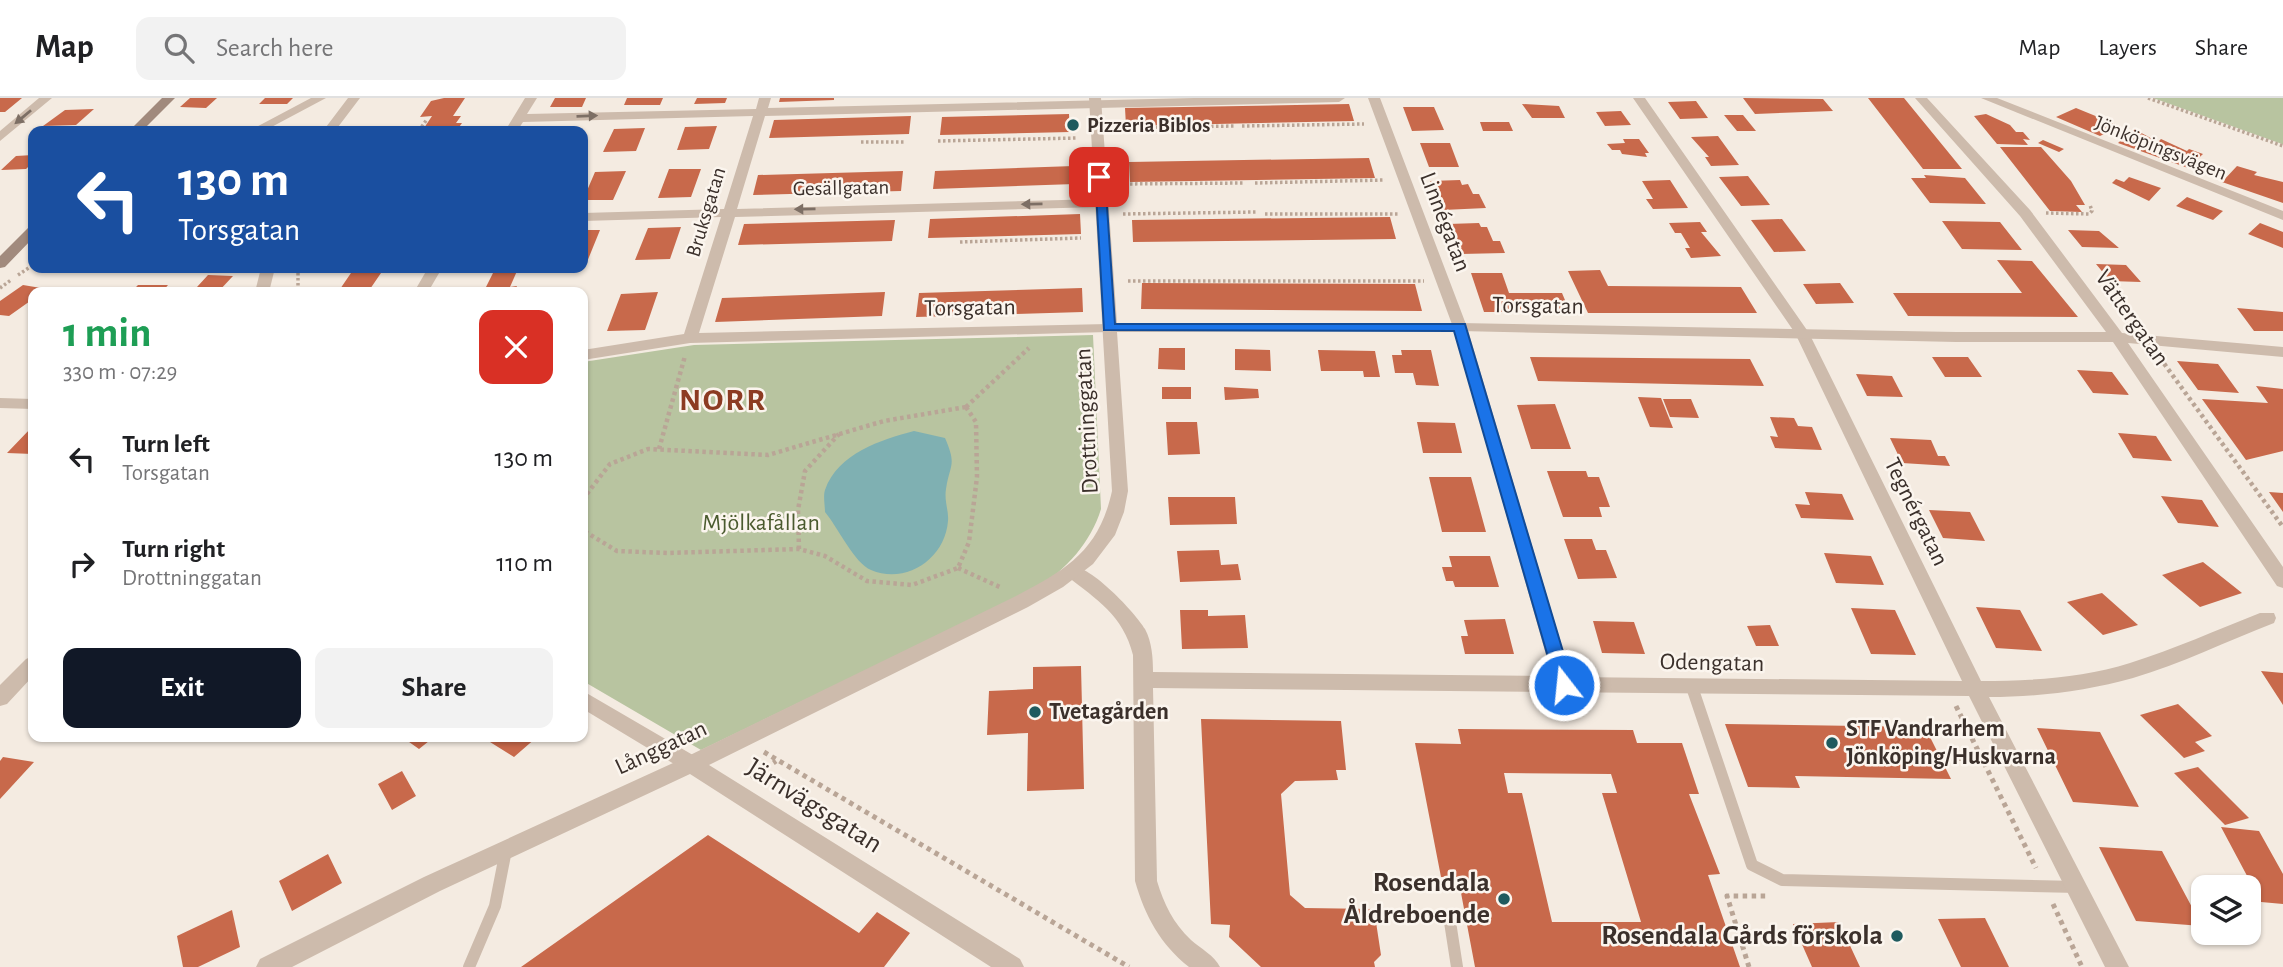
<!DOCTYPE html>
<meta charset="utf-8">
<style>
body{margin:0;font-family:"Alegreya Sans",sans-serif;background:#f2f2f2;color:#202124;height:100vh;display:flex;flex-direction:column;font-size:26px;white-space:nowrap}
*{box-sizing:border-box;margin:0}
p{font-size:23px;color:#757577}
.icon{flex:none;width:38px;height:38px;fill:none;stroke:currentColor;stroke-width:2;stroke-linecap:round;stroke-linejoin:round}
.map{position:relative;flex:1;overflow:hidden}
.drawer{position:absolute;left:28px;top:189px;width:560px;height:455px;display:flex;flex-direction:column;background:#fff;border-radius:14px;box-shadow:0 2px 5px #0004}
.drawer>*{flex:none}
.top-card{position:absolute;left:28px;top:28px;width:560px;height:147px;border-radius:14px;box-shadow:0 2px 5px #0004;background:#1a4fa0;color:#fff;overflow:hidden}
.buttons{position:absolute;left:2191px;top:777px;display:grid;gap:14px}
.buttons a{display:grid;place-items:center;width:70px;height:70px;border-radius:14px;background:#fff;box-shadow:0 2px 5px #0004;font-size:35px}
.pin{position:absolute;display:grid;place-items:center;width:60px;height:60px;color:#fff;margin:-30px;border-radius:14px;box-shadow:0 4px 10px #0006}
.me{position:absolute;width:77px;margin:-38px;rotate:344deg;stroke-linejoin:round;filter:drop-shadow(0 0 5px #0008)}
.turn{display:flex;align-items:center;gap:24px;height:147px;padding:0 35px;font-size:32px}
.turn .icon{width:91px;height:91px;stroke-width:2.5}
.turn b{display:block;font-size:49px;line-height:60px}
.round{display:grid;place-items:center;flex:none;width:74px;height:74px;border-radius:14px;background:#f2f2f2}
.head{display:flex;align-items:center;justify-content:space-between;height:119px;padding:0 35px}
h1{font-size:42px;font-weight:700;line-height:52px;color:#1e9e55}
.primary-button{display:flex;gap:14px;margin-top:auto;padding:14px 35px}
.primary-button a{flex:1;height:80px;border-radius:14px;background:#111827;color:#fff;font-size:28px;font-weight:700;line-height:80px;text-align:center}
.primary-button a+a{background:#f2f2f2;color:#202124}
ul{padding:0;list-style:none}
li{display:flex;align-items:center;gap:21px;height:105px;padding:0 35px}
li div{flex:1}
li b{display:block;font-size:26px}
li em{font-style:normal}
header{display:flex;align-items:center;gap:42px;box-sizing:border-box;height:98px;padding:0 35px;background:#fff;border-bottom:2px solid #e0e0e0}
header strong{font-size:33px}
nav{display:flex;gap:38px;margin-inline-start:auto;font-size:24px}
.search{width:490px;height:63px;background:#f2f2f2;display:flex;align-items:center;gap:18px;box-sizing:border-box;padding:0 24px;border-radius:14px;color:#757577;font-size:26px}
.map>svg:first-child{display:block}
</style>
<header>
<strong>Map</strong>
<div class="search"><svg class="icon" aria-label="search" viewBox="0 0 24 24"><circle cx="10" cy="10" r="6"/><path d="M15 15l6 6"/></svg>Search here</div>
<nav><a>Map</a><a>Layers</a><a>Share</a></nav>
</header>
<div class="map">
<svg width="2283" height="869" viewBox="0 0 2283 869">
<rect width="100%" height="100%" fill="#f4ebe1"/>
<path fill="#b8c4a0" d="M2153 0H2283V46H2282Z
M1093 237 1101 411C1091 444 1066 472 1037 490L701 652 583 583V264L694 247Z"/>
<path fill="#7fb0b2" d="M914 333 945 340C957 368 950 365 946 391 944 403 949 413 948 423 945 461 906 487 871 472 855 466 837 428 825 414 825 408 823 398 825 392 838 355 881 342 914 333Z"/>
<path fill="#c8694b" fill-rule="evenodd" d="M0 0H22L5 14H0Z
M190 0H217L206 10 180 9Z
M265 0H293L287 6H259Z
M444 0H465L453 18H461L456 25H462L457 32 422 33 432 18 420 19 431 3Z
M555 0H586L582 9H550Z
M627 0H663L660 7H624Z
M697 0H727L725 5 694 6Z
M780 0H834V2L779 4Z
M1743 0 1823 1 1833 13 1755 16Z
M1868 0H1904L1962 71H1923Z
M1696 3 1708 20 1680 21 1668 4Z
M1349 6 1354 23 1126 28 1125 10Z
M1522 6 1559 8 1565 20H1532Z
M1403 9H1434L1444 32 1412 33Z
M2076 10 2120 28 2100 38 2056 19Z
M94 11 76 27 43 28 65 12Z
M1621 13 1631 27 1605 28 1596 14Z
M1069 16 1070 34 940 37 942 19Z
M1986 16 2010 27 2016 34H2023L2030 42 2023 41 2028 47 1997 46 1974 18Z
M1724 17H1743L1756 33H1737Z
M911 18 909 36 769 40 774 22Z
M1480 24H1509L1513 33H1483Z
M717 28 709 51 677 52 685 29Z
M645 30 636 53 603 54 614 31Z
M2134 31 2158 44 2161 41 2187 53 2189 51 2203 56 2188 70 2118 45Z
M1718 38 1739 67 1711 68 1705 59H1709L1691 39Z
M1623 41H1639L1649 55H1645L1647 59 1622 56 1620 52H1612L1607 46 1625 45Z
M2043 42 2064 51 2059 54 2038 45Z
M1420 45H1450L1459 69H1429Z
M2000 49H2041L2071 83 2085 107H2076L2082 114 2050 113Z
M33 57V64L26 71 1 72 16 58Z
M1369 60 1375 80 1130 84 1129 64Z
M1074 68 1075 86 933 91 935 73Z
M2237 68 2257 74 2254 77 2283 84V105L2222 84Z
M669 71H701L691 99 658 100Z
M626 73 613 102H583L595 74Z
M903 73 901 93 753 97 758 77Z
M1924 77 1965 80 1986 106 1930 105 1911 80H1926Z
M1748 78 1770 107 1741 108 1719 79Z
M2129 79 2161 90 2149 103 2112 85 2116 81 2124 84Z
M1460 82 1462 87 1468 86 1473 96H1479L1486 110 1443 112 1430 83Z
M1670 82 1688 110 1653 111 1646 101H1653L1642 83Z
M2187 99 2223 113 2213 122 2176 108Z
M1080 116 1081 136 928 140 930 121Z
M1390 119 1396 141 1133 144 1132 122Z
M1782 121 1806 153 1774 154 1751 122Z
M895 122 892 143 738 147 744 126Z
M1942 123 2000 124 2022 152 1962 151Z
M1700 124 1707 134H1701L1721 158 1691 160 1685 150H1690L1681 135H1675L1669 125Z
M1479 125 1481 129H1487L1493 143H1500L1505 155 1461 156 1448 126Z
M2260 125 2283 134V150L2248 136Z
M681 129 670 161 635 162 648 130Z
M583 132H600L587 164H583Z
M2068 132 2099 133 2119 150 2082 149Z
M1997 162 2032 163 2078 219 1908 218 1893 195H2022Z
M2096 166 2126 167 2141 184 2110 183Z
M1600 172 1608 188 1741 189 1757 215H1588L1568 173Z
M494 173H517L510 189 517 188 514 194H501L503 189H486Z
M351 175H381L368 194H338Z
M1471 175H1502L1509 195H1562L1570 214H1484Z
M208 177 233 178 218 194H184L189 189H197Z
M1142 185 1415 186 1422 213 1141 211Z
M1840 185 1854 205 1816 206 1803 186Z
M23 187 47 191 33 194V201L9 218 0 217V203Z
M138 187H168L162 194H131Z
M1082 190 1083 214 916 219 919 195Z
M658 194 645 232 607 233 621 196Z
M885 194 882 218 715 224 722 200Z
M2237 210 2283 214V233H2254Z
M1159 250H1185V272L1158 271Z
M1235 251 1270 252 1271 273 1235 272Z
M1318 252 1375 253 1380 279H1364L1363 273H1321Z
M1401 252H1431L1439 288 1416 287 1413 275H1395L1392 257H1402Z
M1530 259 1750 261 1764 288 1538 283Z
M1932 259H1968L1982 279H1945Z
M2177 263 2218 266 2239 295 2198 292Z
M2077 272 2112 274 2129 297 2093 295Z
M1856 276 1892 278 1903 299 1867 298Z
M2256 288 2283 291V353L2246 362 2202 301 2268 305Z
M1162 289H1191V301H1162Z
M1224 289 1258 291 1259 300 1225 302Z
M1638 299 1661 300 1673 330 1650 329Z
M1663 301H1691L1699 320 1670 319Z
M1555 306 1571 351H1531L1517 307Z
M1770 319 1794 320 1798 328 1812 329 1822 352 1775 350 1770 338 1778 339Z
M1166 324H1197L1200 356 1168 357Z
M1417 324 1455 325 1462 355H1423Z
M31 330 33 356 7 355Z
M2118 335 2156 338 2172 363 2133 360Z
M1890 340 1931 342 1938 358H1945L1950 368 1902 365Z
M1547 373H1586L1588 379H1599L1610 409H1599L1602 419H1563Z
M1429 379H1471L1486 434H1442Z
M1805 394 1842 396 1854 422 1801 420 1795 406 1810 407Z
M2269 394 2283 395V414Z
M2161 398 2202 402 2219 429 2178 425Z
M1168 399H1235L1237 426 1170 427Z
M1929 412 1970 414 1985 443 1943 440Z
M1564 441H1592L1596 452H1606L1617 480 1578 481Z
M1219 452 1221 467 1238 466 1241 482 1180 484 1177 453Z
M1824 455 1871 458 1884 487 1836 485Z
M1449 458H1490L1499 489H1455L1453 483H1446L1442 469H1452Z
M2203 464 2242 495 2200 509 2162 477Z
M2102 495 2138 527 2103 537 2067 504Z
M1976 509 2020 512 2042 553 1996 550Z
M1851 510 1895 512 1916 557 1871 556Z
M1180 512H1208V518L1245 517 1248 550 1182 551Z
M1505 521 1514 556H1465L1461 538H1468L1464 522Z
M1593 523 1634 524 1645 556 1602 555Z
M1770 527 1779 548H1756L1747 528Z
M1081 568 1084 691 1027 693 1028 635 987 637 989 593 1033 591V569Z
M2261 573 2283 575V607Z
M2178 606 2212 638 2195 644 2205 653 2184 660 2140 617Z
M1201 621 1341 623 1346 672H1336L1338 682 1295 683 1281 696 1290 797 1305 810 1374 811 1381 857 1374 864 1375 869H1261L1229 839 1230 827 1211 826Z
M1725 626 1925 629 1951 681 1795 678 1800 690 1748 689Z
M2037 630 2100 634 2139 709 2073 704Z
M1458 631 1633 632 1637 645H1682L1699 696H1689L1720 776 1708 777 1740 869H1475L1458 779H1441L1415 645 1461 646ZM1504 675 1611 676 1617 695H1602L1641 824H1552L1522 695H1508Z
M402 639H434L419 651Z
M496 639H537L514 659 490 644Z
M3 659 34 664 0 701V663Z
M2198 669 2249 720 2225 727 2174 675Z
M402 673 416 698 392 712 378 686Z
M2221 729 2259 733 2283 776V806L2261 804Z
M708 737 859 835 877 814 910 835 884 869H521Z
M2099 749 2162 753 2202 828 2136 823Z
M328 756 342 785 292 813 279 783Z
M232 812 240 849 198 869H183L177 838Z
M1985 820 2009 869H1961L1938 821Z
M1839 824 1860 869H1812L1793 826Z"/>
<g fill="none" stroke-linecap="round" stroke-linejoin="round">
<path stroke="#b9a596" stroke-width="3.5" stroke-dasharray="2.5 2.5" stroke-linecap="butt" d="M2148 0 2283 48
M1242 28 1364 26
M1116 30 1234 28
M419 33 427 21
M457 33H465
M938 43 1077 40
M861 44H906
M1255 85 1385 82
M1120 86 1245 85
M2046 115 2089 116 2092 113 2090 107
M1123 116 1256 114
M1265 116H1398
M960 144 1081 140
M298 170V194
M18 177 33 167
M1128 183H1424
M0 190 11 182"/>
<path stroke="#b9a596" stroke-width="4.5" stroke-dasharray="3.5 3.5" stroke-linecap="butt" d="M2160 260 2283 429
M966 309 976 324 977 379 969 444 958 470 912 487 867 483 825 458 799 451 667 455 617 453 584 433 586 397 610 366 648 351 768 357 884 323Z
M966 309 1029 250
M659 351 685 258
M799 451 798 412 805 373 839 336
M958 470 1002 490"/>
<path stroke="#b9a596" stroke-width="5" stroke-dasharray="4.5 4.5" stroke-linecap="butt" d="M1956 608 2036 770
M764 654 1129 869
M1940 660 1985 661
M751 680 776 663
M2053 806 2082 869
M1749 869 1727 798H1769"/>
<path stroke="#cdbbac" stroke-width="12" d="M1692 589 1752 767 1782 782 2078 789
M1450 824 1457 869
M469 869 495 808 506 752"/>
<path fill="#cdbbac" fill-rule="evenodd" d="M39 0H52L0 43V33Z
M311 0H326L264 33H249Z
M348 0H360L335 33H323Z
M525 0H537L527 16 756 11 759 0H771L768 10 1194 0H1345L1339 4 765 18 737 111 1100 101 1107 105 1100 109 735 119 699 235 1108 226 1115 230 1108 234 690 245 583 262V252L684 236 721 119 583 123V115L724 111 753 18 523 24 517 33H505Z
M1368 0H1380L1467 229 1571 579 1962 583 1795 235 1633 0H1645L1809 235 1981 583C2030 583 2083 580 2130 565 2174 551 2217 532 2260 515H2274L2276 520 2274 525C2227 543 2181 566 2133 580 2087 593 2037 599 1989 599L2129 869H2105L1969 598 1153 590 1157 783C1164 806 1173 825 1191 842 1201 851 1214 857 1220 869H1189C1160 846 1145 818 1135 783L1133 557C1123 517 1097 502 1067 478L1064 473 1067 468C1086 462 1135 514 1145 531 1152 544 1153 560 1153 574L1552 578 1453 229Z
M1981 0H1997L2283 113V122Z
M261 170H275L269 194H255Z
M428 170H442L428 194H414Z
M0 300 33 301V311L0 310Z
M33 558V578L7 606 0 608V587L26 561Z
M583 593 698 660 701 666 698 672 691 675 684 672 583 611Z"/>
<path fill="#cdbbac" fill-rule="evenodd" d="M1089 0H1101L1117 225H1460L1956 234H2106L2020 118 1915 0H1927L2030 112 2122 235 2283 249V259L2128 245 2283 469V490L2277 488 2113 244H1956L1460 233 1117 234 1128 393 1124 414 1115 437 1093 466 1063 489 1028 509 709 667 1020 861 1024 869H991L690 676 440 793 292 869H256L260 861 424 779 684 660 1014 499C1066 472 1099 453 1112 393Z"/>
<path fill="#a18a7d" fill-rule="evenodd" d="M162 0H175L142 33H129Z
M33 129V140L5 169 0 170V158L28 130Z"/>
</g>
<defs><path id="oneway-solid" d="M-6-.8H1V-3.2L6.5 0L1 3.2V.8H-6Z" transform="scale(1.75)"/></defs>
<g fill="#7d6f65">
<use href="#oneway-solid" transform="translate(587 18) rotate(-2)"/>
<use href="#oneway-solid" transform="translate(23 19) rotate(140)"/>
<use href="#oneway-solid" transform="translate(1032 106) rotate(179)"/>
<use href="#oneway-solid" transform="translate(805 111) rotate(179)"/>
</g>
<path fill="#1a73e8" stroke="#114b97" stroke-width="2" d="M1095 77 1105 79 1115 226H1465L1573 587 1571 593 1564 595 1556 587 1454 233 1104 232Z"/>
<g fill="#1f5a5e" stroke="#fbf5ee" stroke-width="2.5">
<circle cx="1073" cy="27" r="7"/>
<circle cx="1035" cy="614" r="7"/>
<circle cx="1832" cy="645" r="7"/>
<circle cx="1504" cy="801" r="7"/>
<circle cx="1897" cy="838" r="7"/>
</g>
<g text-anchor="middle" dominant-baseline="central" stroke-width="5" stroke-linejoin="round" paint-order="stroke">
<g font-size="21" font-weight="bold" fill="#3b302b" stroke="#fbf5ee" text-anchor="start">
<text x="1087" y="27">Pizzeria Biblos</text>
</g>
<g font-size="21" fill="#3b302b" stroke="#fbf5ee">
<text transform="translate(2161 50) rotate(22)">Jönköpingsvägen</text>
<text transform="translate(841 90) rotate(-1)">Gesällgatan</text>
<text transform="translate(706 114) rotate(-73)">Bruksgatan</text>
</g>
<g font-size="24" fill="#3b302b" stroke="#fbf5ee">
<text transform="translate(1445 124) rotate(69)">Linnégatan</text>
<text transform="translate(1538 208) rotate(1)">Torsgatan</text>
<text transform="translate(970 210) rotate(-1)">Torsgatan</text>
<text transform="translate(2132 220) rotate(55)">Vättergatan</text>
<text transform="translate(1087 323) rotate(-93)">Drottninggatan</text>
<text transform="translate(1916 414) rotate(64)">Tegnérgatan</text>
<text transform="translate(1712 565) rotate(1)">Odengatan</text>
<text transform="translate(661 650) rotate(-25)">Långgatan</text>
</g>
<g font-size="24" fill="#4a5a2e" stroke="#fbf5ee">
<text x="761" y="425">Mjölkafållan</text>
</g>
<g font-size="24" font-weight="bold" fill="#3b302b" stroke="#fbf5ee" text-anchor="start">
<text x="1049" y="614">Tvetagården</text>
<text x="1846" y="631">STF Vandrarhem<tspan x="1846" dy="28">Jönköping/Huskvarna</tspan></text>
</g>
<g font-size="28" fill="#3b302b" stroke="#fbf5ee">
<text transform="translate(814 708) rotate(32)">Järnvägsgatan</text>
</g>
<g font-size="28" font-weight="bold" fill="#3b302b" stroke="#fbf5ee" text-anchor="end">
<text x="1490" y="785">Rosendala<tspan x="1490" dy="32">Åldreboende</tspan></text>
<text x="1883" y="838">Rosendala Gårds förskola</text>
</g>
<g font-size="32" font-weight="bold" letter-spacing="2" fill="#8c3b22" stroke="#fbf5ee">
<text x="723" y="302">NORR</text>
</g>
</g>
</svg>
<div class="buttons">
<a><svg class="icon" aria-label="layers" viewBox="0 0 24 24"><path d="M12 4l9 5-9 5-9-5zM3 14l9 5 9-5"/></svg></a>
</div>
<div class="pin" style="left:1099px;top:79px;background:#d93025"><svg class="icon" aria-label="arrive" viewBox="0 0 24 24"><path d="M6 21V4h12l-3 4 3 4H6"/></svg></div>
<svg class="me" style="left:1564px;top:587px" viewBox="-20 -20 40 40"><circle r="17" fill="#1a73e8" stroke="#fff" stroke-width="3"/><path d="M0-11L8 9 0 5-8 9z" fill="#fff"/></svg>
<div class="top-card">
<div class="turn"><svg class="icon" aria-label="left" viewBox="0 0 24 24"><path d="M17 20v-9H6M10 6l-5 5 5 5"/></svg><div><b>130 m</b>Torsgatan</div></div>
</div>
<section class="drawer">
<div class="head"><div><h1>1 min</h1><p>330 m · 07:29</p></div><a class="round" style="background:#d93025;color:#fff"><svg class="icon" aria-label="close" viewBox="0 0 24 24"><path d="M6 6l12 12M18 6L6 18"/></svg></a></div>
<ul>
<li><svg class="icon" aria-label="left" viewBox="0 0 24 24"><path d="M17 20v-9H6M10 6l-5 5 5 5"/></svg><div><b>Turn left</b><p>Torsgatan</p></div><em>130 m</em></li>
<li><svg class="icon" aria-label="right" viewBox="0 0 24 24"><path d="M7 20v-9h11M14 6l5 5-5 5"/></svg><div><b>Turn right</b><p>Drottninggatan</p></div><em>110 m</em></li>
</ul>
<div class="primary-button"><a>Exit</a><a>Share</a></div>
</section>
</div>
